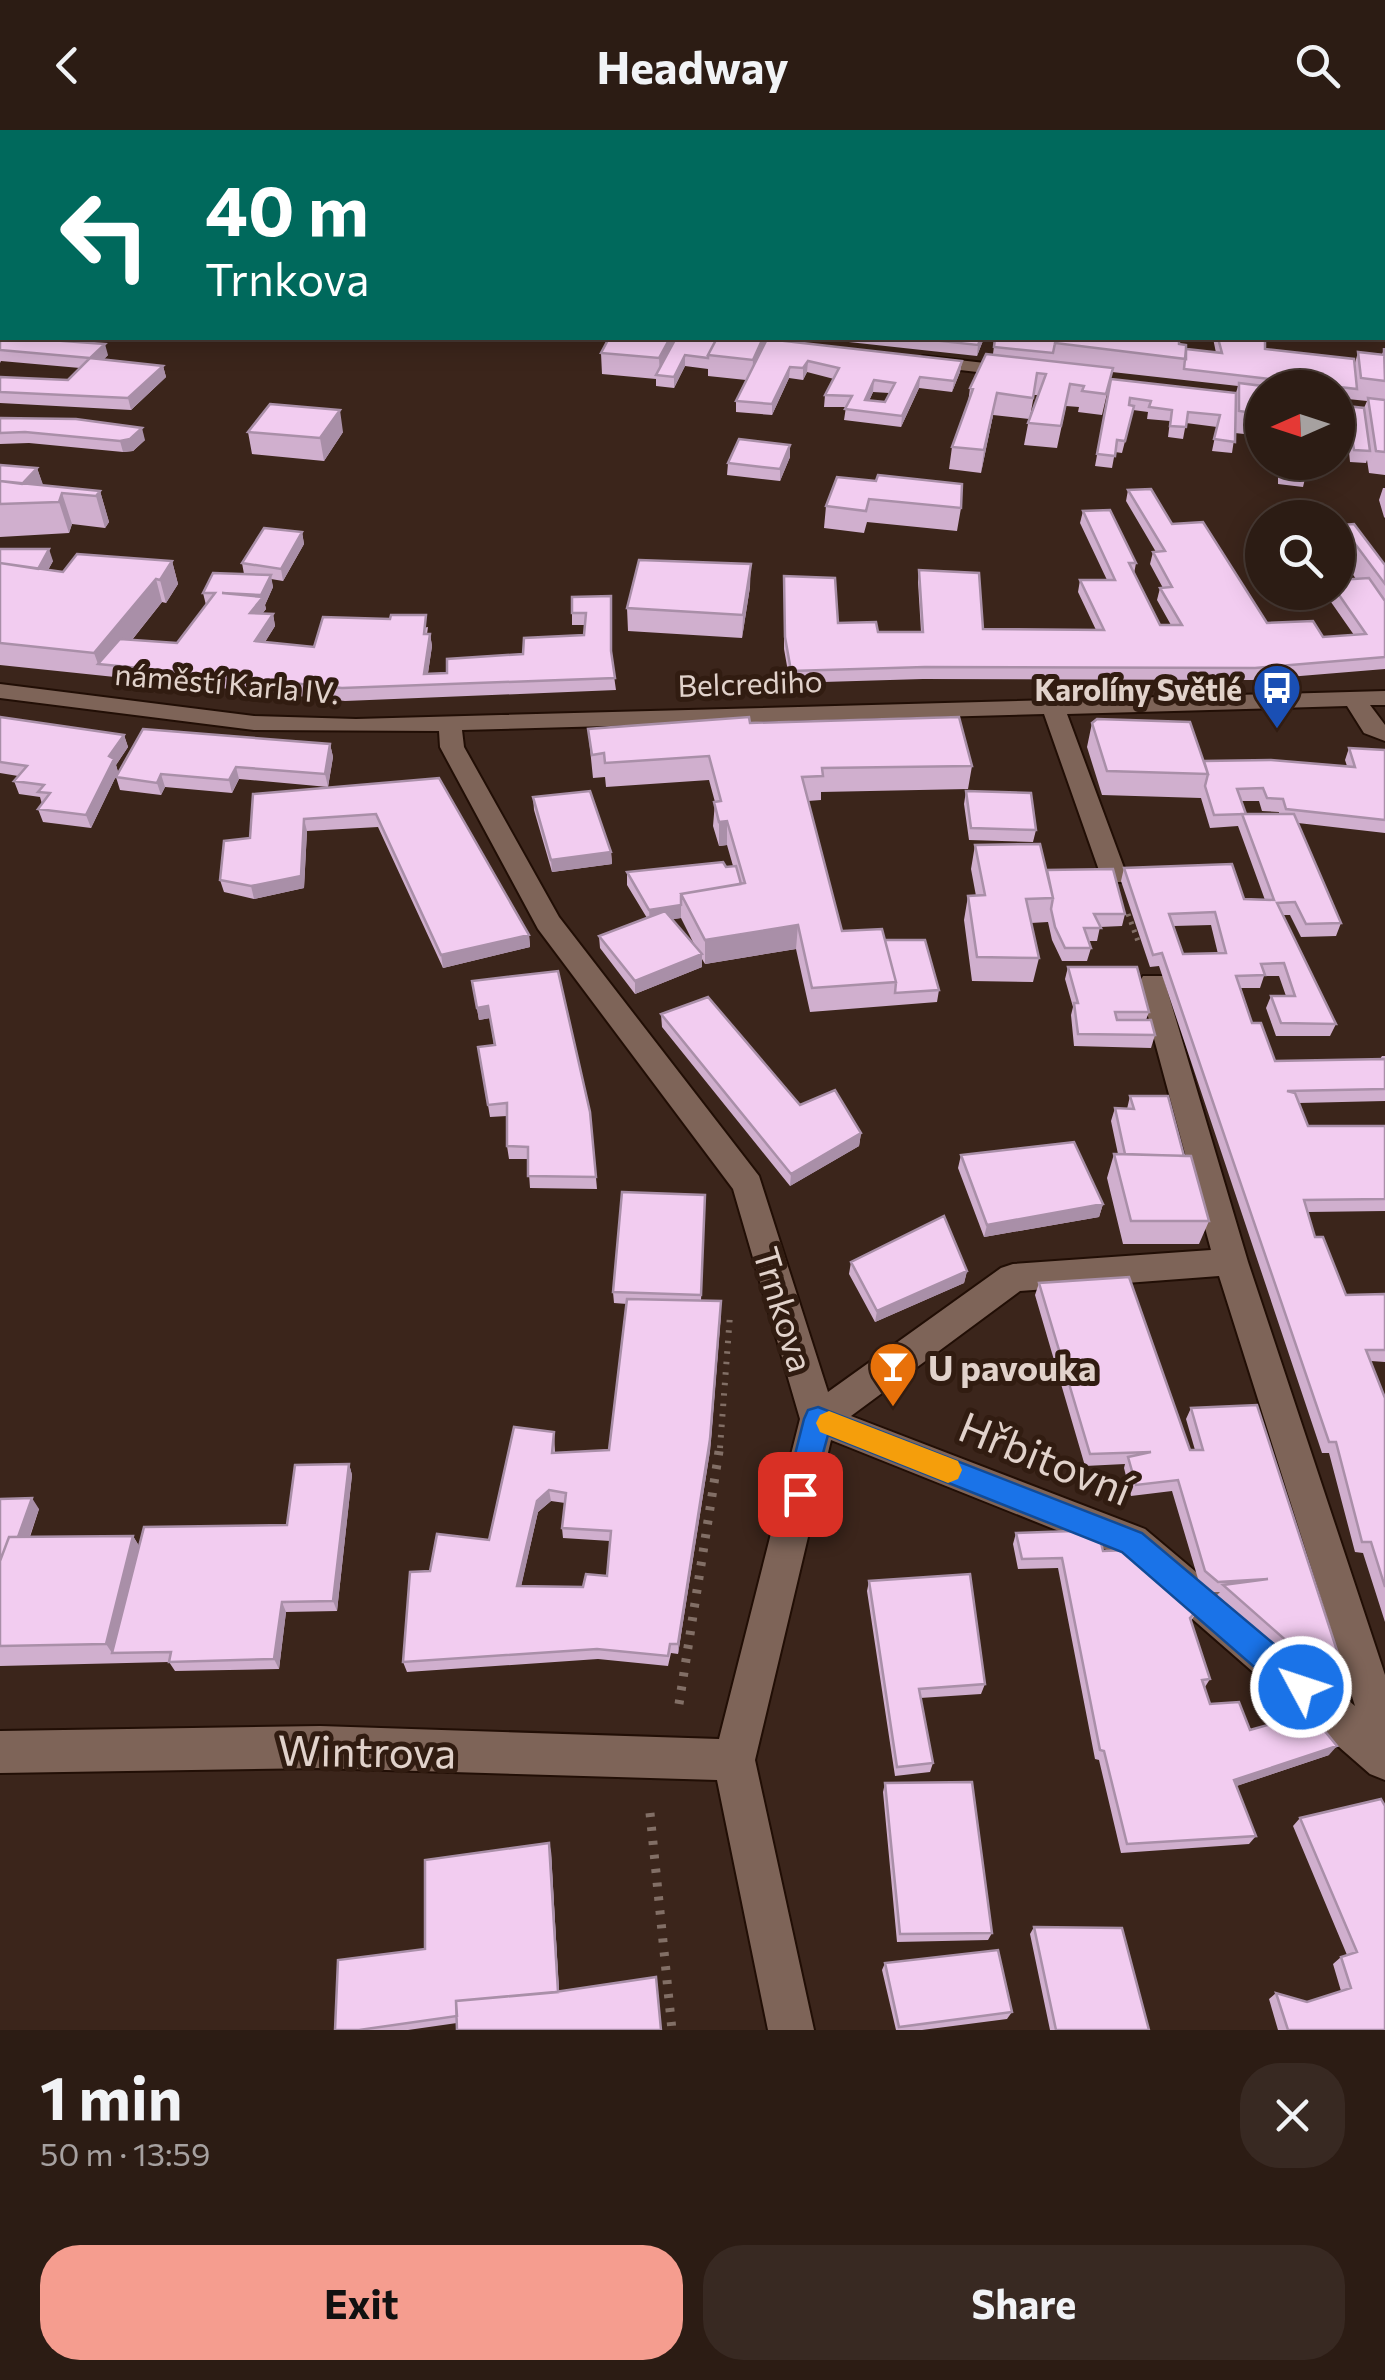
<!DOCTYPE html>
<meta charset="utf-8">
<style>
body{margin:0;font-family:Commissioner,sans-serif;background:#382922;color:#f1f3f6;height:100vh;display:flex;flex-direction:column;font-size:38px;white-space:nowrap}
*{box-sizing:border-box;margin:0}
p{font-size:32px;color:#a6a1a0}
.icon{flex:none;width:55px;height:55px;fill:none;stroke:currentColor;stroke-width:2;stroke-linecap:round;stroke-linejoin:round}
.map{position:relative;height:1900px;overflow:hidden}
.side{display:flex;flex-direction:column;background:#2c1c14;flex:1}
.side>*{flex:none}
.hud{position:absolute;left:0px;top:0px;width:1385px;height:210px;box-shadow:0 5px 25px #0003,0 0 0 2px #483a34;background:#00695c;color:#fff;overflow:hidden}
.needle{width:65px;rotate:267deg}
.tools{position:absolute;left:1245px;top:240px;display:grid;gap:20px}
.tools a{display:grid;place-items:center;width:110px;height:110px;border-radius:50%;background:#2c1c14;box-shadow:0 5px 25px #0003,0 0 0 2px #483a34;font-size:50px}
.pin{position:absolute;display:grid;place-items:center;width:85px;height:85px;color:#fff;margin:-42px;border-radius:20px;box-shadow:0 5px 15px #0006}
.me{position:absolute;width:110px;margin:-55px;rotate:310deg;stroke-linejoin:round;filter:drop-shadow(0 0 8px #0008)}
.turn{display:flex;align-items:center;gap:35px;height:210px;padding:0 40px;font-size:45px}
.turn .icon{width:130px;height:130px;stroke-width:2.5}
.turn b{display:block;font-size:70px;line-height:85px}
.round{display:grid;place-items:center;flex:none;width:105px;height:105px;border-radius:40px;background:#382922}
.head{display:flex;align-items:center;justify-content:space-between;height:170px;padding:0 40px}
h1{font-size:60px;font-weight:700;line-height:75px}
.button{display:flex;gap:20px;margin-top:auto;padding:20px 40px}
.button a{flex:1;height:115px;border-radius:40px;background:#f59d8f;color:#111;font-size:40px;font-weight:700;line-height:115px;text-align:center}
.button a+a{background:#382922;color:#f1f3f6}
header{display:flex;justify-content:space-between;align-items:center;height:130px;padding:0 40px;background:#2c1c14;font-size:45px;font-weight:700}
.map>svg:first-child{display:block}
</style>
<header><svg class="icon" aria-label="back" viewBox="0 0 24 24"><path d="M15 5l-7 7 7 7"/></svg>Headway<svg class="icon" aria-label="search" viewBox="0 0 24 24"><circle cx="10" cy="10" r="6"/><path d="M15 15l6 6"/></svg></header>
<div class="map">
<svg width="1385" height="1900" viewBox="0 0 1385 1900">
<rect width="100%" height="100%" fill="#3b251b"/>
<path fill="#3d4c32" d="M478 0H1239L1244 2H475Z"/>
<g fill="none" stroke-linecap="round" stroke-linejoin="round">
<g stroke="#210e05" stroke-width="4">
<path id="minor" d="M3 0H40L42 2H5Z
M1243 0H1259L1261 2H1245Z
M1382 67H1385V76H1382Z
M2 141V152L0 153V142Z
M923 226 1021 237 1030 242 1021 247 917 235 914 231Z
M0 554 254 586 356 589 1385 561V575H1370L1385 595V611L1364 603 1347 576 1067 584 1127 746 1123 752H1105L1101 746 1044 584 462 600 464 617 559 787 759 1046 828 1262 1001 1138 1013 1134 1211 1120 1139 853 1143 846H1163L1248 1132 1385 1545V1650L1370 1644 1119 1425 831 1310 755 1630 814 1900H768L717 1650 320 1638 0 1643V1601L320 1596 719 1609 800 1289 733 1059 538 799 440 617 439 601 254 600 0 568ZM1219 1146 1355 1576 1145 1399 851 1286 1020 1161Z"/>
</g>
<path stroke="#826f66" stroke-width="4" stroke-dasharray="1 4" stroke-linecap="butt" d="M511 1 527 2"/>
<path stroke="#826f66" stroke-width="5" stroke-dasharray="2.5 6" stroke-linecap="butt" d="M1128 784 1139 814"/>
<path stroke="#826f66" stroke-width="6" stroke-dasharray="2.5 8" stroke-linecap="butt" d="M720 1318 730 1185"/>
<path stroke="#826f66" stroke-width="9" stroke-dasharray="4 10" stroke-linecap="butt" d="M679 1574 720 1315
M650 1683 672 1900"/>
<use href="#minor" fill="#7e6458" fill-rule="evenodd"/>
</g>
<path fill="#d0afce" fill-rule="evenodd" d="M148 0H432L429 2H174Z
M447 0H478L475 2Z
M2 155V208L108 225 103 230 163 236 166 247 131 280 0 273V247L68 250 80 238 1 231 0 233V156Z
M812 208H984L977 226Z
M995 208 1179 214 1186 219 1216 223 1213 208H1265V219L1355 233 1358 222 1382 224 1385 218V345L1369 343 1367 330 1366 333 1350 332 1348 311 1338 310V275L1364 278 1367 271 1338 268V258H1262V306L1235 303 1232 323 1212 321 1217 297 1186 293 1183 309 1168 307 1170 291 1147 289 1148 282 1133 280 1122 323 1115 322 1112 338 1095 336 1111 249 1236 263 1238 256 1112 242 1102 285 1078 282 1079 277 1066 276 1057 318 1024 315 1029 289 993 285 981 343 949 339 952 317 968 273 970 258 993 224ZM1034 265H1038L1030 287Z
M767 209 962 231 960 242 952 262 919 258 901 297 844 290 846 277H824L825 265 834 249 807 242 803 250 789 248 772 285 736 282V271L746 250 708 246V239L685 236 674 258 656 256V249L602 244 601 223 674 211ZM873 262 889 263 885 272 869 271Z
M0 288 145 310 133 321 123 322 29 313 0 314Z
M248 302H343L324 331 252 324Z
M790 315V327L780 351 727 345 728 333Z
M1278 332H1309L1303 357 1278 354Z
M0 335 37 338 43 356 100 361 109 392 105 398 72 394 69 403 0 407Z
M876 351 961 378 957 401 867 392 864 403 824 398 826 376Z
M1383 358H1385V388L1384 387 1379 370Z
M1128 360 1172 394 1267 493 1323 507 1354 505 1324 462H1338L1356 449 1338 423V405L1341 395 1385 435V539L1252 550 923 549 790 553 784 519V446L838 493 878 502H921L918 452 919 440 983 499 1096 500 1078 462 1080 450H1107L1080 393 1083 381 1136 433 1134 444 1160 495H1171L1157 470 1160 458H1163L1150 434 1153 422H1156L1126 371Z
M302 402 304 414 283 451 271 449 273 457 265 475 266 479 262 484H273L275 496 265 512 314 517 428 497 427 504H430L432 516 428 543H447L523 524 584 505 585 495H572V483L611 466V525L616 560 345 571 0 535V419L53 431 48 440 63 442 172 431 178 454 166 473 162 472 132 510 177 513 206 475 203 463 244 444 242 433Z
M750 457 742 508 628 501 627 478Z
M0 587 124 605 128 617 116 635 118 642 91 698 43 692 38 679 42 674 40 667 19 664 14 651 18 646 0 643Z
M750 593 972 636 968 659 821 662V670L808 671 842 801 885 810 939 860 937 872 810 882 796 819 705 834 702 829V837L635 864 600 818 599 806 647 788 627 755V742L733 736 727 715 719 716 713 696 715 672 709 650 606 657 605 647 593 648 588 599ZM681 788 696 818 672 789Z
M1092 593 1204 631 1347 636 1345 630 1349 618 1385 620V703L1298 693 1341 793 1336 806 1301 807 1290 785H1283L1336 894 1330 906H1276L1266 878 1271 866H1286L1279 846H1264L1260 858H1241L1252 893 1275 931 1380 929 1382 926H1385V971L1299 973 1308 996H1385V1081L1308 1082 1315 1107 1346 1165 1385 1164V1232L1371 1231 1385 1268V1492L1363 1423 1355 1422 1329 1323H1322L1159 836 1150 837 1121 751 1124 738 1244 769 1265 770 1238 696 1210 698 1201 668 1102 665 1087 617ZM1241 671H1259L1262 681 1279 682V684H1246ZM1211 795 1218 824H1183L1174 796Z
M330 614 333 627 328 657 239 649 232 663 165 657 161 665 120 660 116 647Z
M439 648 529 805 530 817 443 838 378 697 307 701 304 758 254 769 224 762 220 750 250 708 253 664Z
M966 661 1036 700 1033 712 969 710 964 674Z
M533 667 611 722 612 734 552 742 534 680Z
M975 715 1047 740 1125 784 1122 796 1100 797 1097 811H1088L1091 818 1087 831H1062L1052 810 1048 792 1031 793 1039 828 1033 852 972 851 964 790 968 766H976L971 739Z
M1068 837 1149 882 1146 890 1155 905 1151 918 1074 916 1071 885 1073 877 1065 849Z
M472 851 590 982 597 1059 530 1058 528 1029H509L507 1016V986L490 987 478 917 494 915 490 888 479 890Z
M661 884 800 975 861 1003 859 1016 790 1056 662 897Z
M1130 966 1184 1026 1209 1091 1199 1114H1123L1107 1048 1114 1024H1118L1111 991 1115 978 1127 979Z
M961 1025 1103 1074 1099 1087 984 1107 958 1038Z
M705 1065 701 1171 721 1183 710 1321 678 1524 671 1523 668 1536 598 1529 407 1542 403 1532 430 1441 489 1410 554 1302 555 1323 609 1320 627 1174 614 1173 613 1162ZM551 1371 565 1373 562 1398 563 1408 610 1411 607 1446 583 1457 521 1456 538 1382Z
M851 1132 967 1141 964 1153 875 1192 849 1144Z
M1039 1153 1190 1320H1195L1186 1289 1191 1278 1342 1536 1334 1546 1307 1544 1217 1465 1220 1462H1212L1199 1452 1172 1361 1131 1366 1124 1338 1125 1334 1085 1336 1035 1165Z
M349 1334 352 1345 337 1481 286 1482 279 1539 175 1541 169 1532 0 1536V1369L39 1379 30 1407 133 1406 139 1416 287 1395Z
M1016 1403 1103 1421 1200 1477 1191 1491 1210 1549 1205 1557 1210 1574 1250 1600 1329 1625 1236 1656 1256 1706 1249 1714 1121 1723 1099 1630 1095 1629 1058 1438 1018 1439 1013 1414Z
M869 1451 985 1554 981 1564 920 1568 933 1633 930 1642 895 1646 867 1461Z
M885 1653 992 1803 988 1810 897 1812 883 1662Z
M1381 1669 1385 1900H1278L1269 1869 1276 1863 1307 1872 1341 1861 1333 1834 1341 1827 1347 1825 1293 1696 1300 1688Z
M551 1721 559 1862 457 1893 408 1900H335L425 1819Z
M1034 1797 1149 1900H1050L1030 1804Z
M885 1833 1012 1882 1007 1889 922 1900H896L882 1840Z"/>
<path fill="#a98fa8" d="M408 0H432L429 2H406Z
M670 208H674V222L660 245 659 228Z
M763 208H767V220L752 251 753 230Z
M981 208H984L977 226 978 215Z
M105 214 108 225 93 240 90 228Z
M685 225V236L674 258V247Z
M808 231 807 242 803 250V238Z
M962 231 960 242 952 262 954 251Z
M163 236 166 247 131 280 128 268Z
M790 237 789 248 772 285V274Z
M920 247 919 258 901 297 902 286Z
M874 250 873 262 864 282 865 270Z
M997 263 993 285 981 343 984 320Z
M340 280 343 302 324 331 320 308Z
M142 298 145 310 133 321 123 322 120 311Z
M790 315V327L780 351V339Z
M37 338 45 360 15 361Z
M100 361 109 392 105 398 96 366Z
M62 363 72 394 69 403 59 372Z
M302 402 304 414 283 451 281 439Z
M49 419 53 431 37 460 32 448Z
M172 431 178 454 166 473 160 450Z
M751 434 750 457 742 508 743 485Z
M271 445 273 457 265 475 266 479 253 495 250 483 262 468 261 465Z
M156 449 162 472 111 536 98 534 94 523Z
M273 484 275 496 258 523 255 511Z
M430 504 432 516 426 556 424 544Z
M124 605 128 617 116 635 118 642 91 698 86 685 109 626Z
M330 614 333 627 328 657 325 644Z
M236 637 239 649 232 663 229 650Z
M161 644 165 657 161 665 157 653Z
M304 689 307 701 304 758 254 769 251 756Z
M727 691V715L719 716V692Z
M611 722 612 734 552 742 551 730Z
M681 775V788L650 793 649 780Z
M798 795 796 819 705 834V810Z
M529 805 530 817 443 838 441 825Z
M702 824V837L635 864V851Z
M488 876 490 888 479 890 477 878Z
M861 1003 859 1016 790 1056 791 1044Z
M1103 1074 1099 1087 984 1107 987 1095Z
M967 1141 964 1153 875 1192 877 1181Z
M721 1183 710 1321 678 1524V1514Z
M349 1334 352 1345 337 1481 333 1471Z
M549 1360 551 1371 538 1382 519 1466 517 1456 537 1371Z
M32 1368 39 1379 0 1492V1459Z
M133 1406 145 1426 112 1523 106 1514Z
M282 1472 286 1482 279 1539 274 1529Z
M1337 1616 1329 1625 1228 1659 1234 1650Z
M549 1713 551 1721 560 1880 558 1873Z"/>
<path fill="#f2ccf0" stroke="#a98fa8" stroke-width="2.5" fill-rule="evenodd" d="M335 0H408L406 2H362Z
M0 62 2 63 1 97 0 96Z
M2 155V176L0 175V156Z
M0 185H2V208H22L105 214 90 228 163 236 128 268 0 262V247L68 250 90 228 0 220Z
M609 208H670L659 228 601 223Z
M676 208H717L708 225V228L685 225 674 247 656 245Z
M717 208H763L753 230 708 225Z
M931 208H981L978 215 931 210Z
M995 208H1056L1053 223 994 217Z
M1056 208H1179V214L1186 215V229L1055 213Z
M1218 208H1265V219L1354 229 1357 259 1184 239 1186 219 1222 223Z
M767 209 962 231 954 251 920 247 902 286 845 279 852 266 825 265 839 238 808 231 803 238 790 237 772 274 736 271ZM874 250 895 253 885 272 865 270Z
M1384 218 1385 251 1361 248 1358 222 1384 225Z
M986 224 1113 238 1106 264 1082 261 1084 256 1070 254 1061 296 1028 293 1046 244 1037 243 1033 268 997 263 984 320 952 317 973 259 970 258Z
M1111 249 1236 263 1235 312 1214 309 1220 285 1188 282 1186 297 1170 296 1172 280 1149 277 1151 271 1130 268 1129 275 1134 276 1125 311 1117 310 1115 326 1097 324Z
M1239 253 1279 258H1262V284L1239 281Z
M1368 268 1385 270V322L1376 321Z
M270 274 340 280 320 308 248 302Z
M1338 275 1364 278 1370 321 1354 320 1351 300 1338 298Z
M0 288 76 289 142 298 130 309 120 311 25 302 0 303Z
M739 309 790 315 780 339 728 333Z
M0 335 37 338 22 354 0 351Z
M878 345 962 354 961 378 869 369 866 381 826 376 837 347 876 351Z
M0 351 100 361 96 366 62 363 59 372 0 374Z
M1151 359 1172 394 1203 392 1267 493 1313 491 1323 507 1366 504 1337 462 1338 450 1369 448 1385 471V527L1255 538 925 537 791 541 785 507 784 446 835 448 838 493 876 492 878 502H923L919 440 979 443 983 499 1104 500 1080 450H1115L1083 381 1110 380 1136 433H1129L1160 495H1182L1160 458 1172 457 1153 422 1165 421 1128 360Z
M1354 394 1385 435V454L1341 395Z
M264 398 302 402 281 439 242 433Z
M0 419H49L38 439 0 433Z
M77 424 172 431 160 450 156 449 94 523 0 513V433L63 442Z
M639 430 751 434 743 485 627 478Z
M213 443 271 445 261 465 222 463 263 467 250 483 273 484 255 511 314 517 323 487 390 489 391 485H426L424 504H430L424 544 447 543V529L523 524 524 508 584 505 586 483H572V467L611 466V521L615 548 342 558 98 534 120 509 177 513 215 463H203Z
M0 587 124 605 109 626 114 629 86 685 38 679 50 663 38 662 44 655 14 651 27 636 0 632Z
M749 587 750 593 959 587 972 636 822 638 823 646 802 647 842 801 882 799 896 852 812 858 798 795 705 810 681 764 745 753 727 691 719 692 714 672 721 671 709 626 605 633 604 623 592 625 588 599Z
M1097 589 1190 592 1208 644 1107 641 1092 593Z
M143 599 330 614 325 644 236 637 229 650 161 644 157 653 116 647Z
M1349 618 1385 620V690L1286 679 1283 669 1267 668 1263 658 1237 659 1246 684 1214 685 1205 656 1208 644 1204 631 1271 630 1355 637Z
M439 648 529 805 441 825 376 684 304 689 301 746 251 756 220 750 224 711 250 708 253 664Z
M590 661 611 722 551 730 533 667Z
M966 661 1031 663 1036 700 971 698Z
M1242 684H1294L1341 793 1306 794 1295 772 1277 773 1336 894 1281 893 1271 866H1295L1284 833 1261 834 1265 845 1236 846 1252 893H1261L1275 931 1385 929V959L1287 961 1295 963 1308 996H1385V1069L1304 1070 1315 1107H1323L1346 1165 1385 1164V1220H1366L1385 1268V1457L1371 1412H1362L1336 1312H1329L1162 823 1153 825 1124 738 1232 734 1244 769 1274 770ZM1215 782 1226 823 1183 824 1169 784Z
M1040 714 1053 768 1026 769 1039 828 977 827 968 766 985 765 975 715Z
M723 732 726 737 736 736 741 754 681 764V775L649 780 627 742Z
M1113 739 1125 784H1094L1101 798H1084L1091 818H1065L1055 797 1051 779 1053 768 1047 740Z
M665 781 702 824 635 851 599 806Z
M885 810H925L939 860 895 863 896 852Z
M1068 837H1137L1149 882H1115L1117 890H1151L1155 905 1078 904 1074 873H1078Z
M558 841 590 982 596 1047 528 1046V1017L507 1016V973L488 975 478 917 495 915 488 876 477 878 472 851Z
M708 867 800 975 835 960 861 1003 791 1044 661 884Z
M1130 966H1168L1184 1026 1125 1024 1115 978 1134 979Z
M1074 1012 1103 1074 987 1095 961 1025Z
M1114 1024 1191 1026 1209 1091H1131Z
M622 1062 705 1065 701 1165 613 1162Z
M944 1086 967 1141 877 1181 851 1132Z
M1129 1147 1190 1320H1203L1191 1278 1257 1275 1342 1536 1314 1535 1223 1455 1268 1449 1218 1452 1205 1441 1178 1350 1136 1355 1128 1327 1151 1322 1090 1324 1039 1153Z
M627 1169 721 1171 710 1309 678 1514H670L668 1526 597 1519 403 1532 410 1442 430 1441 437 1404 489 1410 514 1297 554 1302 552 1323 609 1320ZM549 1360 566 1363 562 1398 611 1401 607 1446 586 1444 583 1457 517 1456 537 1371Z
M349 1334 333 1471 282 1472 274 1529 169 1532 171 1522 112 1523 144 1397 287 1395 295 1335Z
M32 1368 18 1407H9L0 1431V1369Z
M1073 1401 1101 1413 1103 1421 1131 1420 1200 1477 1190 1488 1210 1549 1202 1550 1210 1574 1239 1572 1250 1600 1310 1583 1337 1616 1234 1650 1256 1706 1127 1714 1104 1621 1100 1620 1062 1428 1022 1429 1016 1403Z
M133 1406 106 1514 0 1516V1431L9 1407Z
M970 1444 985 1554 919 1559 933 1633 897 1637 869 1451Z
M972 1652 992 1803 900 1804 885 1653Z
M1381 1669 1385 1676V1900H1288L1276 1863 1307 1872 1351 1858 1341 1827 1357 1822 1300 1688Z
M549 1713 558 1862 456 1871 457 1886 359 1900H335L338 1830 425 1819V1730Z
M1034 1797 1122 1798 1149 1900H1056Z
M998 1820 1012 1882 899 1897 885 1833Z
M656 1847 661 1900H457L456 1871 555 1862Z"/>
<path fill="#1a73e8" stroke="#114b97" stroke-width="2.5" d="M818 1277 1142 1403 1312 1546 1316 1557 1312 1568 1301 1572 1290 1568 1122 1422 828 1305 809 1374 800 1377 790 1374 785 1364 804 1289 808 1280Z"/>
<path fill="#f59e0b" d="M829 1281 958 1331 962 1340 958 1349 948 1353 820 1302 816 1293 820 1285Z"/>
<defs>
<g id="bus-pin" transform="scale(2.5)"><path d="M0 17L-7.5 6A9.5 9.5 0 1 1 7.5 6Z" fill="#1a4fb4" stroke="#311c11"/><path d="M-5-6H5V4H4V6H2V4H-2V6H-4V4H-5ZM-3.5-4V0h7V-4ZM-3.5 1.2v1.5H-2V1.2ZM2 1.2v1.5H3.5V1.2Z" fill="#fff"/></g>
<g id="bar-pin" transform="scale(2.5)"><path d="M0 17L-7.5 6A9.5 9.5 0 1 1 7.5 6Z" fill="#e8710a" stroke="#311c11"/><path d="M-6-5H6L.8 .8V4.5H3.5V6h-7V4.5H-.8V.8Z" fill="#fff"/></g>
</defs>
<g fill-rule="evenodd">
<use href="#bus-pin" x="1277" y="558"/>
<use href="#bar-pin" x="893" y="1236"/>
</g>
<g text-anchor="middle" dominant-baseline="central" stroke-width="10" stroke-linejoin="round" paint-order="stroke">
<g font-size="30" fill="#e1d2cb" stroke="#311c11">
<text transform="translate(227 552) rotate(5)">náměstí Karla IV.</text>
<text transform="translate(750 552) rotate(-2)">Belcrediho</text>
</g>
<g font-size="30" font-weight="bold" fill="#e1d2cb" stroke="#311c11" text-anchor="end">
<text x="1242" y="558">Karolíny Světlé</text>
</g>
<g font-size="35" fill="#e1d2cb" stroke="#311c11">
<text transform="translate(785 1179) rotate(73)">Trnkova</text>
</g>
<g font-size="35" font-weight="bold" fill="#e1d2cb" stroke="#311c11" text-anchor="start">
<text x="928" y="1236">U pavouka</text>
</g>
<g font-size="42" fill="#e1d2cb" stroke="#311c11">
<text transform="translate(1046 1327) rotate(22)">Hřbitovní</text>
<text transform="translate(367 1620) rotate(1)">Wintrova</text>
</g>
</g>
</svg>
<div class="tools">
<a><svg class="needle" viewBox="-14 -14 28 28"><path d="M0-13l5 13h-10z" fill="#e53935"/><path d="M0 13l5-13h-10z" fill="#a6a1a0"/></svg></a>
<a><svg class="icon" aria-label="search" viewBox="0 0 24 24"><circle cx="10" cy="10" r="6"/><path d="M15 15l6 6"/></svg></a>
</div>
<div class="pin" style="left:800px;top:1364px;background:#d93025"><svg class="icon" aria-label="arrive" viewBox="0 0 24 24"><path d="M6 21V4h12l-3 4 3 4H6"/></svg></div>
<svg class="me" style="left:1301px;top:1557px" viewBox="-20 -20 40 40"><circle r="17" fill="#1a73e8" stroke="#fff" stroke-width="3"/><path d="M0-11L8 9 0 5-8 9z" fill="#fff"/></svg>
<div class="hud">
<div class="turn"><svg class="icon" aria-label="left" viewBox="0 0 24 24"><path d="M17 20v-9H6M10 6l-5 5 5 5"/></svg><div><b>40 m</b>Trnkova</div></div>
</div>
</div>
<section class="side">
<div class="head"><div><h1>1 min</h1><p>50 m · 13:59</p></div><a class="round"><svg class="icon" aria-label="close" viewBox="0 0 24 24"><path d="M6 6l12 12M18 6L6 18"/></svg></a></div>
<div class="button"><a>Exit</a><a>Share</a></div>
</section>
